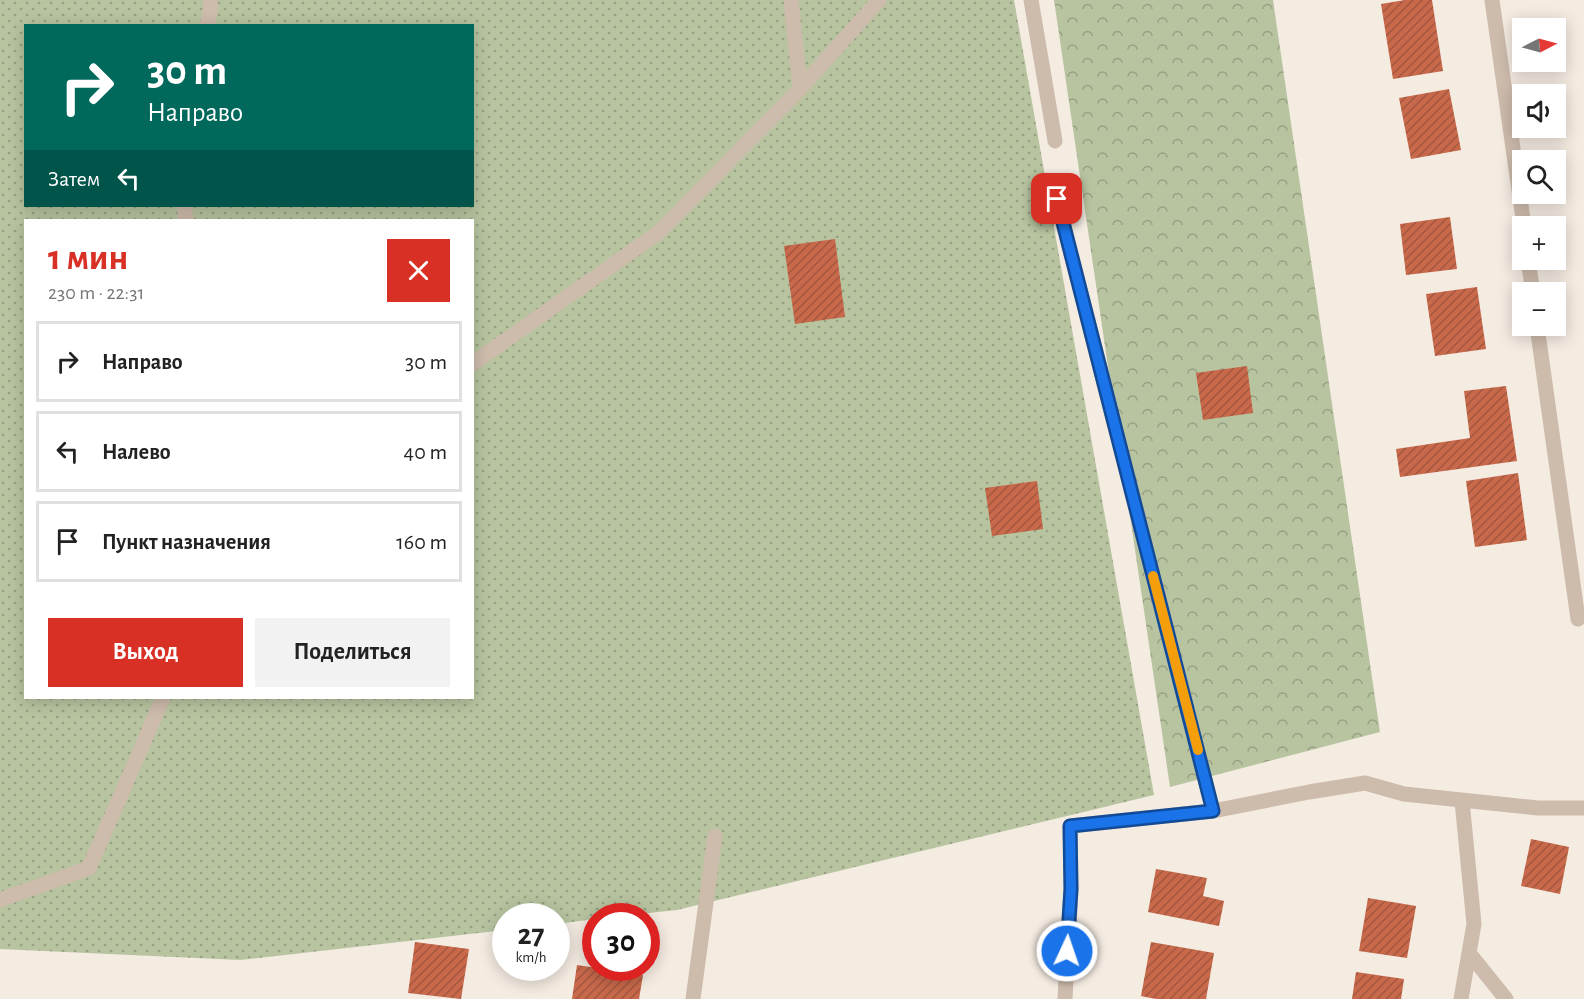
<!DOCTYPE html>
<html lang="ru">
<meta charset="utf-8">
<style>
body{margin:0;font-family:"Alegreya Sans",sans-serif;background:#f2f2f2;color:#222;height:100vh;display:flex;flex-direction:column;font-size:22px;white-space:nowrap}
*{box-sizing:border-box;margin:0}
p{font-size:20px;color:#767676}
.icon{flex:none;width:33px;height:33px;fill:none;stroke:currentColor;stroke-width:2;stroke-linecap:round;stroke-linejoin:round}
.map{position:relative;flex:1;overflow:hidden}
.panel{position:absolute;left:24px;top:219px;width:450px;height:480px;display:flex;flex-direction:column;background:#fff;border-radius:0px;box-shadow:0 3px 15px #0003}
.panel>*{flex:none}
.hud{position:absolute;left:24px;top:24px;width:450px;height:183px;border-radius:0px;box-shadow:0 3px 15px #0003;background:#00695c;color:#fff;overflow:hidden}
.needle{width:39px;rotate:84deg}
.fabs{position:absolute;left:1512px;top:18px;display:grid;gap:12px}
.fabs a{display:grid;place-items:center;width:54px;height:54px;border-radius:0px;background:#fff;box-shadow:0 3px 15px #0003;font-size:30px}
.speed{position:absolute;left:492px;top:903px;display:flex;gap:12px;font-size:30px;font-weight:700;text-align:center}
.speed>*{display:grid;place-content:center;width:78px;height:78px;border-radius:50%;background:#fff;box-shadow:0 3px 15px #0003;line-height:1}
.speed small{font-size:15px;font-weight:400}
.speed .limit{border:9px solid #d22;background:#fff;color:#111}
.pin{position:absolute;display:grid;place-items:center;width:51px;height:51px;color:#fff;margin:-26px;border-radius:12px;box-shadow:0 3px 9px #0006}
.me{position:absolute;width:66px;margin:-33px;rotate:3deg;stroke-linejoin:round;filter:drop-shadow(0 0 4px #0008)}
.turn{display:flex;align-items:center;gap:21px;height:126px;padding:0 24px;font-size:27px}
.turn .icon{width:78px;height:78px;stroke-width:2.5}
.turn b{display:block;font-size:42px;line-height:51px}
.then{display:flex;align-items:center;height:57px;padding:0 24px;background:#0003;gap:12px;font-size:22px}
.round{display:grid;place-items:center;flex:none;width:63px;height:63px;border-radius:0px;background:#f2f2f2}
.head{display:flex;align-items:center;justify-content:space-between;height:102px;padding:0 24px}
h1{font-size:36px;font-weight:600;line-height:45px;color:#d93025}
.primary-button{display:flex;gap:12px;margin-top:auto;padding:12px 24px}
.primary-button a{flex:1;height:69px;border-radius:0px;background:#d93025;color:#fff;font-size:24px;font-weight:600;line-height:69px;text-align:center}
.primary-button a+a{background:#f2f2f2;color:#222}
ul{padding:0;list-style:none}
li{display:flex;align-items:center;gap:18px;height:81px;margin:0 12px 9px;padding:0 12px;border:3px solid #e0e0e0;border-radius:0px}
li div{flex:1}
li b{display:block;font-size:22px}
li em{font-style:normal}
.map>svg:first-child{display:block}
</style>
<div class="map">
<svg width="1584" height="999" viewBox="0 0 1584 999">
<defs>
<pattern id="grass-dots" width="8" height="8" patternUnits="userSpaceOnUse" patternTransform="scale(1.5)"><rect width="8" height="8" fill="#b8c4a0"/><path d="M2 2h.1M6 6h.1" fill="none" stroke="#97a083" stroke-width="1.8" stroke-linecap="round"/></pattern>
<pattern id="forest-crowns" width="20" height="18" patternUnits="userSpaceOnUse" patternTransform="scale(1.5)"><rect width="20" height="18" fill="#b8c4a0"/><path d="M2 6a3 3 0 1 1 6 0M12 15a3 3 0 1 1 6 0" fill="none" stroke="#97a083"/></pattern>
<pattern id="building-hatch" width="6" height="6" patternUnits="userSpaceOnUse" patternTransform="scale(1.5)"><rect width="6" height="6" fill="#c8694b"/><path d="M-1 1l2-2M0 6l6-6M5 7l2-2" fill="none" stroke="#a4573f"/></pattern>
</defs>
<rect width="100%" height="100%" fill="#f4ebe1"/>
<path fill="url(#grass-dots)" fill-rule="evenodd" d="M0 0H1014L1154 795 677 910 620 916H596L595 919 557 924 556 916H506L505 930 240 960 0 949ZM26 26H472V206H26ZM26 220H472V698H26Z"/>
<path fill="url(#forest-crowns)" d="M1054 0H1273L1380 732 1170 787Z"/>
<path fill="url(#building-hatch)" d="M1405 0H1432L1443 71 1393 79 1381 4Z
M1449 89 1461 150 1411 159 1399 98Z
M1450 217 1457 269 1406 275 1400 224Z
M835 239 845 317 795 324 784 246Z
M1477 287 1486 349 1435 356 1426 294Z
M1247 366 1253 413 1203 420 1196 373Z
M1506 386 1517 461 1400 477 1396 449 1470 438 1464 391Z
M1518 473 1527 540 1475 547 1466 481Z
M1037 481 1043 529 992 536 985 488Z
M1531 839 1569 847 1560 894 1521 886Z
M1156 869 1207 878 1203 896 1224 901 1219 926 1148 912Z
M1368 898 1416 906 1407 958 1359 951Z
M415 942 469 949 461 999 408 993Z
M1151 942 1214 953 1206 999H1156L1141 996Z
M577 965 643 975 639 999H572Z
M1356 972 1404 979 1401 999H1352Z"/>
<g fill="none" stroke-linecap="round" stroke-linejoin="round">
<path stroke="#cdbbac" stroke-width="15" d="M791 0 800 89
M1031 0 1055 141
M1492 0 1524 226
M207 26 211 8 210 0
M1057 199 1213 811
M184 206 186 220
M1528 260 1533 292
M1537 326 1578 619
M472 364 658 233 800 89 879 0
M0 900 89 868 163 698
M1469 953 1506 999
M693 999 715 836
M1065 999 1071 889 1070 826 1213 811 1309 792 1365 783 1404 794 1538 808H1584
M1461 999 1474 924 1462 801"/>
</g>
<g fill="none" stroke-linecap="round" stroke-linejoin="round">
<g stroke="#114b97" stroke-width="15">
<path id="route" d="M1057 199 1213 811 1070 826 1071 889 1067 951"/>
</g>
<use href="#route" stroke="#1a73e8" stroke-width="10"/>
<path stroke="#f59e0b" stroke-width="10" d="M1153 576 1198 750"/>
</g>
</svg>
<div class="fabs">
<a><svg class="needle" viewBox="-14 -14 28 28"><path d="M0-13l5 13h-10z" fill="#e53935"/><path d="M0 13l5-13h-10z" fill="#767676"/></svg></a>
<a><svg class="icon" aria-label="sound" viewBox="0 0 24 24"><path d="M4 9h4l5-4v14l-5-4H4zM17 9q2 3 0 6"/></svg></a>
<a><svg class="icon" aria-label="search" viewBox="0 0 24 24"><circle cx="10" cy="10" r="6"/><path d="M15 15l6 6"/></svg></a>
<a>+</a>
<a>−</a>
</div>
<div class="speed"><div>27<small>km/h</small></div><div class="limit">30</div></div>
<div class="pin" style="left:1057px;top:199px;background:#d93025"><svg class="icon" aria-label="arrive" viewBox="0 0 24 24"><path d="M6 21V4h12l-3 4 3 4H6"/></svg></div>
<svg class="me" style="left:1067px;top:951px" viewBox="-20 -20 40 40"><circle r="17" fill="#1a73e8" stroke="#fff" stroke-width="3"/><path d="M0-11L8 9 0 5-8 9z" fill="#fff"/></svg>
<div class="hud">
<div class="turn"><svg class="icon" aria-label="right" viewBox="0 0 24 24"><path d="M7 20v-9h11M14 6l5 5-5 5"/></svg><div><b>30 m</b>Направо</div></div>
<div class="then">Затем<svg class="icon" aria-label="left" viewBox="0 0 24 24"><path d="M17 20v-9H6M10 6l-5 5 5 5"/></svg></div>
</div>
<section class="panel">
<div class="head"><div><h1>1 мин</h1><p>230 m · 22:31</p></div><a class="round" style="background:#d93025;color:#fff"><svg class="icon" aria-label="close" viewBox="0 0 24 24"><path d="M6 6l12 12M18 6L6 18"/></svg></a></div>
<ul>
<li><svg class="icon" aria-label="right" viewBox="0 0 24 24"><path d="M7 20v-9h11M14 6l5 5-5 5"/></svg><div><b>Направо</b></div><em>30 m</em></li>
<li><svg class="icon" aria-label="left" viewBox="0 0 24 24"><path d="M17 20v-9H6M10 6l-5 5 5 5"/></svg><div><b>Налево</b></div><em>40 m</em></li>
<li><svg class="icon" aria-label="arrive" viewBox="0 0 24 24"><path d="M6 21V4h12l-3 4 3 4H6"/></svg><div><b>Пункт назначения</b></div><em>160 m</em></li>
</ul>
<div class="primary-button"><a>Выход</a><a>Поделиться</a></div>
</section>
</div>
